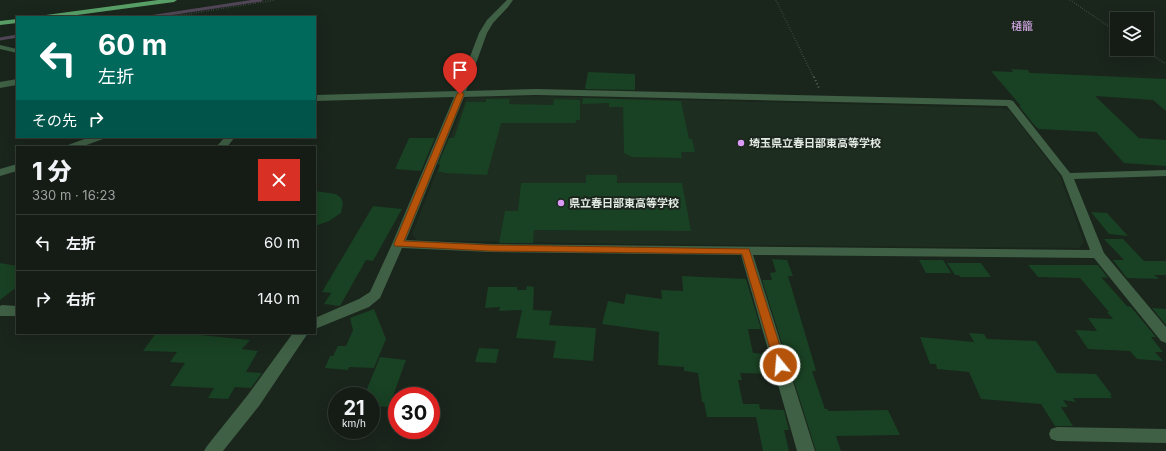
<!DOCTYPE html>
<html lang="ja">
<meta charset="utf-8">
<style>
body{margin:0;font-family:Inter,"Noto Sans JP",sans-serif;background:#212922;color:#f1f3f6;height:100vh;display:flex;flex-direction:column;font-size:15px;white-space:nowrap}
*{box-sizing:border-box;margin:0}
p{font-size:13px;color:#9da1a0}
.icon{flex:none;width:22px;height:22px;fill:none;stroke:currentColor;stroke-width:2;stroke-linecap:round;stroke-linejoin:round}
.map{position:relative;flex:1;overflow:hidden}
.details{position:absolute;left:16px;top:146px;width:300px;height:188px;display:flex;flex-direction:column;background:#141c15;border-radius:0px;box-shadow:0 4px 16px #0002,0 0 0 1px #333a34}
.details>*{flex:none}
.guide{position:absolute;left:16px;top:16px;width:300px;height:122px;border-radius:0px;box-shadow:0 4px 16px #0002,0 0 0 1px #333a34;background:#00695c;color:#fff;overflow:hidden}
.controls{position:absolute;left:1110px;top:12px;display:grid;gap:8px}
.controls a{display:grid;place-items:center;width:44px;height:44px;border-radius:0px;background:#141c15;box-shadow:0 4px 16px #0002,0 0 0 1px #333a34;font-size:20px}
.speed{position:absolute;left:328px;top:387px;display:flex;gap:8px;font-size:20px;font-weight:700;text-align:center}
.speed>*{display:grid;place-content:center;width:52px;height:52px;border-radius:50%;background:#141c15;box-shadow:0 4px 16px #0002,0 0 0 1px #333a34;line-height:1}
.speed small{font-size:10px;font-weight:400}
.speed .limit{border:6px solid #d22;background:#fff;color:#111}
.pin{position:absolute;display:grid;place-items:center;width:34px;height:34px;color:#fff;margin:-41px -17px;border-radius:50% 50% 50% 0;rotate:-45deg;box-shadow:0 0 4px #0007}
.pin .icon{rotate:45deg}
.me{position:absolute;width:44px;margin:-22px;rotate:343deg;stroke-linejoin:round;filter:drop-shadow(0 0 3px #0008)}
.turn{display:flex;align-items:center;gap:14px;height:84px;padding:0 16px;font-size:18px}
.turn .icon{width:52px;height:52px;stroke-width:2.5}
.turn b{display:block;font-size:28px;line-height:34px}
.then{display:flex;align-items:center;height:38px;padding:0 16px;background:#0003;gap:8px;font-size:15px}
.round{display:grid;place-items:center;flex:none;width:42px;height:42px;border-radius:0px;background:#212922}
.head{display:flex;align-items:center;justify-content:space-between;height:68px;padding:0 16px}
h1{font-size:24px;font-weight:800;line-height:30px}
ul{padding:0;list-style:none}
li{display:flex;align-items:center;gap:12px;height:56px;padding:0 16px;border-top:1px solid #333a34}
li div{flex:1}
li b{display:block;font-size:15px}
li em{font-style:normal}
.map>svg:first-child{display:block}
</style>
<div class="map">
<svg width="1166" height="451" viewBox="0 0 1166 451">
<rect width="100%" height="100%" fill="#1a251c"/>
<path fill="#1d2d1f" d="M536 96 999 108 1009 110 1060 176 1084 242 1079 248 624 244 417 240 412 234 466 98Z"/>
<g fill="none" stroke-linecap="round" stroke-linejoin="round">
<path stroke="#514657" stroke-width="3" d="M149 17 261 0
M0 39 17 36"/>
</g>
<path fill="#194123" d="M1011 69 1028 70 1030 73H1035L1166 79V111L1153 100 1095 96 1139 138 1166 140V166L1124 163 1096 132 1039 129 1035 126 1019 106H1021L991 71 1013 72Z
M588 72 635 74V90L585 89Z
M583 98 681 101 689 139H692L695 152H683L681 153 682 158 632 157 624 153 623 107H609V103L582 104Z
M486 99H510L509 104 553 105 554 99 580 100V120H577L575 123H501L487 175 444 173V172H438L440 165 438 164 449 138H454L466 102H486Z
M409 138H435L421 171 395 169Z
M586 175H617V183H682L691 231 534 230 533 243H499L505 211H518L521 183H586Z
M315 191 336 194 341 198 343 203 341 213 329 221 315 226Z
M373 206 402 209 373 261 366 260 340 306 324 304 331 293 322 292Z
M1091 212 1107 213 1128 236 1109 234Z
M1104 239H1123L1144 261H1166V275H1154L1159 279 1127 278 1113 260H1124Z
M772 259 787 260 793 276H788L815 367 816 371H812L825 409H828V411L888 410 900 435 836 436 841 451H816L762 280H772L770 273 776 272Z
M919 260H943L951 273H926Z
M0 263 17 266V287L0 300Z
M947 263H981L991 277H960L959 275H955Z
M1028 265H1098L1108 278 1101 277 1127 306 1131 307 1156 337H1151L1163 352H1155L1163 361 1137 359 1130 351 1088 349 1075 330 1097 331 1088 318 1113 319 1107 312H1109L1080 278 1038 277Z
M682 276 746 279 761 329H748L753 353 768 354 773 374 740 373 742 380H738L743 404H759L760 409 784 410 789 430H784L789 451H763L756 417H707L704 402H702L698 373 684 371V367L658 365 659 332 602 324 608 301 624 304 626 294 662 299 661 290 683 291Z
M527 286 534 287 533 310 552 311 549 325 596 328 593 361 553 358 556 341 516 338 522 310 499 311 500 307 485 308 488 287H517V290H526Z
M1152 308 1166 309V325Z
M374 309 386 339 374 368 349 367 348 370 325 368 330 356H333L338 346H346L353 330 350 318Z
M156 333H179L250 340 242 349 258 351 246 372 262 373 251 388 235 387 228 399 208 398 214 388 170 386 185 363 170 362 177 352 143 351Z
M969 333 984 334 987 339 1036 341 1057 373 1096 374 1112 395H1110L1112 398H1073L1076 402 1063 400 1068 407H1061L1073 426H1055L1041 404 981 399 969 372 937 369 936 364H930L920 337 974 342Z
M479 348 499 349 496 363 475 362Z
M380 357 406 360 389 407 371 406V396H364Z"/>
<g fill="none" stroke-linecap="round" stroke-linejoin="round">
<path stroke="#59635b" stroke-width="1.5" stroke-dasharray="0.5 2" stroke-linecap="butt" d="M776 0 814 78
M1070 0 1117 32
M164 17 185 14
M182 17 188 14 275 0
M10 38 17 37
M1143 49 1166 64"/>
<path stroke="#59635b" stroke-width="2" stroke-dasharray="1 2.5" stroke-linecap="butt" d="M814 77 819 88"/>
<path fill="#3f6045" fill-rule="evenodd" d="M507 0H513L508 7 493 23 487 33 466 91 536 89 1010 100 1013 101 1070 173 1166 170V176L1074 179 1104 253 1166 327V343L1161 341 1094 258 753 255 815 451H797L741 255 490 252 402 248 380 298 369 307 315 329V318L359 299 370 292 392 244 454 97 315 101V95L457 91 479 33 487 20ZM536 95 1007 106 1062 176 1090 250 490 244 406 240 464 97Z
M0 45 17 49V53L0 49Z
M17 79V85L0 88V82Z
M90 137H104L103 139 81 147H67L68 145Z
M225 137H235L227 147H216Z
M17 164V171L0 176V169Z
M2 305 17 306V316H0V306Z
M293 333H308L259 406 223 451H204L207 446 247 396Z
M1057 427 1166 429V443L1057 441 1051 439 1049 434 1051 429Z"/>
<path fill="#589f67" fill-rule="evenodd" d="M158 0H177L174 2 62 17H42L46 15Z
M17 19V23L0 25V21Z"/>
</g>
<path fill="#b45309" stroke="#753606" d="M460 91 464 94 404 241 490 245 749 249 786 365 784 369 780 370 776 369 775 365 742 254 490 251 395 246 394 244 457 94Z"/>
<g fill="#da9af6" stroke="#1a251c" stroke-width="1.5">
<circle cx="741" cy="143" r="4"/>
<circle cx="561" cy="203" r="4"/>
</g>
<g text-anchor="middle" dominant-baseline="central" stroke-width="4" stroke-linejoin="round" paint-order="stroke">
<g font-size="11" fill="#deb1f2" stroke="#1a251c">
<text x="1022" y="26">樋籠</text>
</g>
<g font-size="11" font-weight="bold" fill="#e3eae3" stroke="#1a251c" text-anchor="start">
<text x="749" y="143">埼玉県立春日部東高等学校</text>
<text x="569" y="203">県立春日部東高等学校</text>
</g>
</g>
</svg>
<div class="controls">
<a><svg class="icon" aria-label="layers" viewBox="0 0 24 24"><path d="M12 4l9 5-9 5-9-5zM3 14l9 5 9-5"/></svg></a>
</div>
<div class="speed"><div>21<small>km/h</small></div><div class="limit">30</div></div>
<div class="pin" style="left:460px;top:94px;background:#d93025"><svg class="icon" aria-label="arrive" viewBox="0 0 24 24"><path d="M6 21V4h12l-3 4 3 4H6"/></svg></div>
<svg class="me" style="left:780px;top:365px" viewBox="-20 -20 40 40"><circle r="17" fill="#b45309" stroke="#fff" stroke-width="3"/><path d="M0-11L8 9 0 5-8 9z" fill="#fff"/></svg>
<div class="guide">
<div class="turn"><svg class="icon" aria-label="left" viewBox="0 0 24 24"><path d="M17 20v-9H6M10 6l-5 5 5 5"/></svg><div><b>60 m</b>左折</div></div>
<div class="then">その先<svg class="icon" aria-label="right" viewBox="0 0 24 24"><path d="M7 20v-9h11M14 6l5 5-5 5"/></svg></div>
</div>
<section class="details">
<div class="head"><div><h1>1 分</h1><p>330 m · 16:23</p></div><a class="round" style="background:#d93025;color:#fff"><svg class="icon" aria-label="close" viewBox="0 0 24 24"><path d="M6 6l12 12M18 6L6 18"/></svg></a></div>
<ul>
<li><svg class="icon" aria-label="left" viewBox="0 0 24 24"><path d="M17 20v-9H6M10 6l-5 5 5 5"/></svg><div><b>左折</b></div><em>60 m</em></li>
<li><svg class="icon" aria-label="right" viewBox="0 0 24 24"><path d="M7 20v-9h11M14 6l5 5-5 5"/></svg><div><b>右折</b></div><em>140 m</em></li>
</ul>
</section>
</div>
